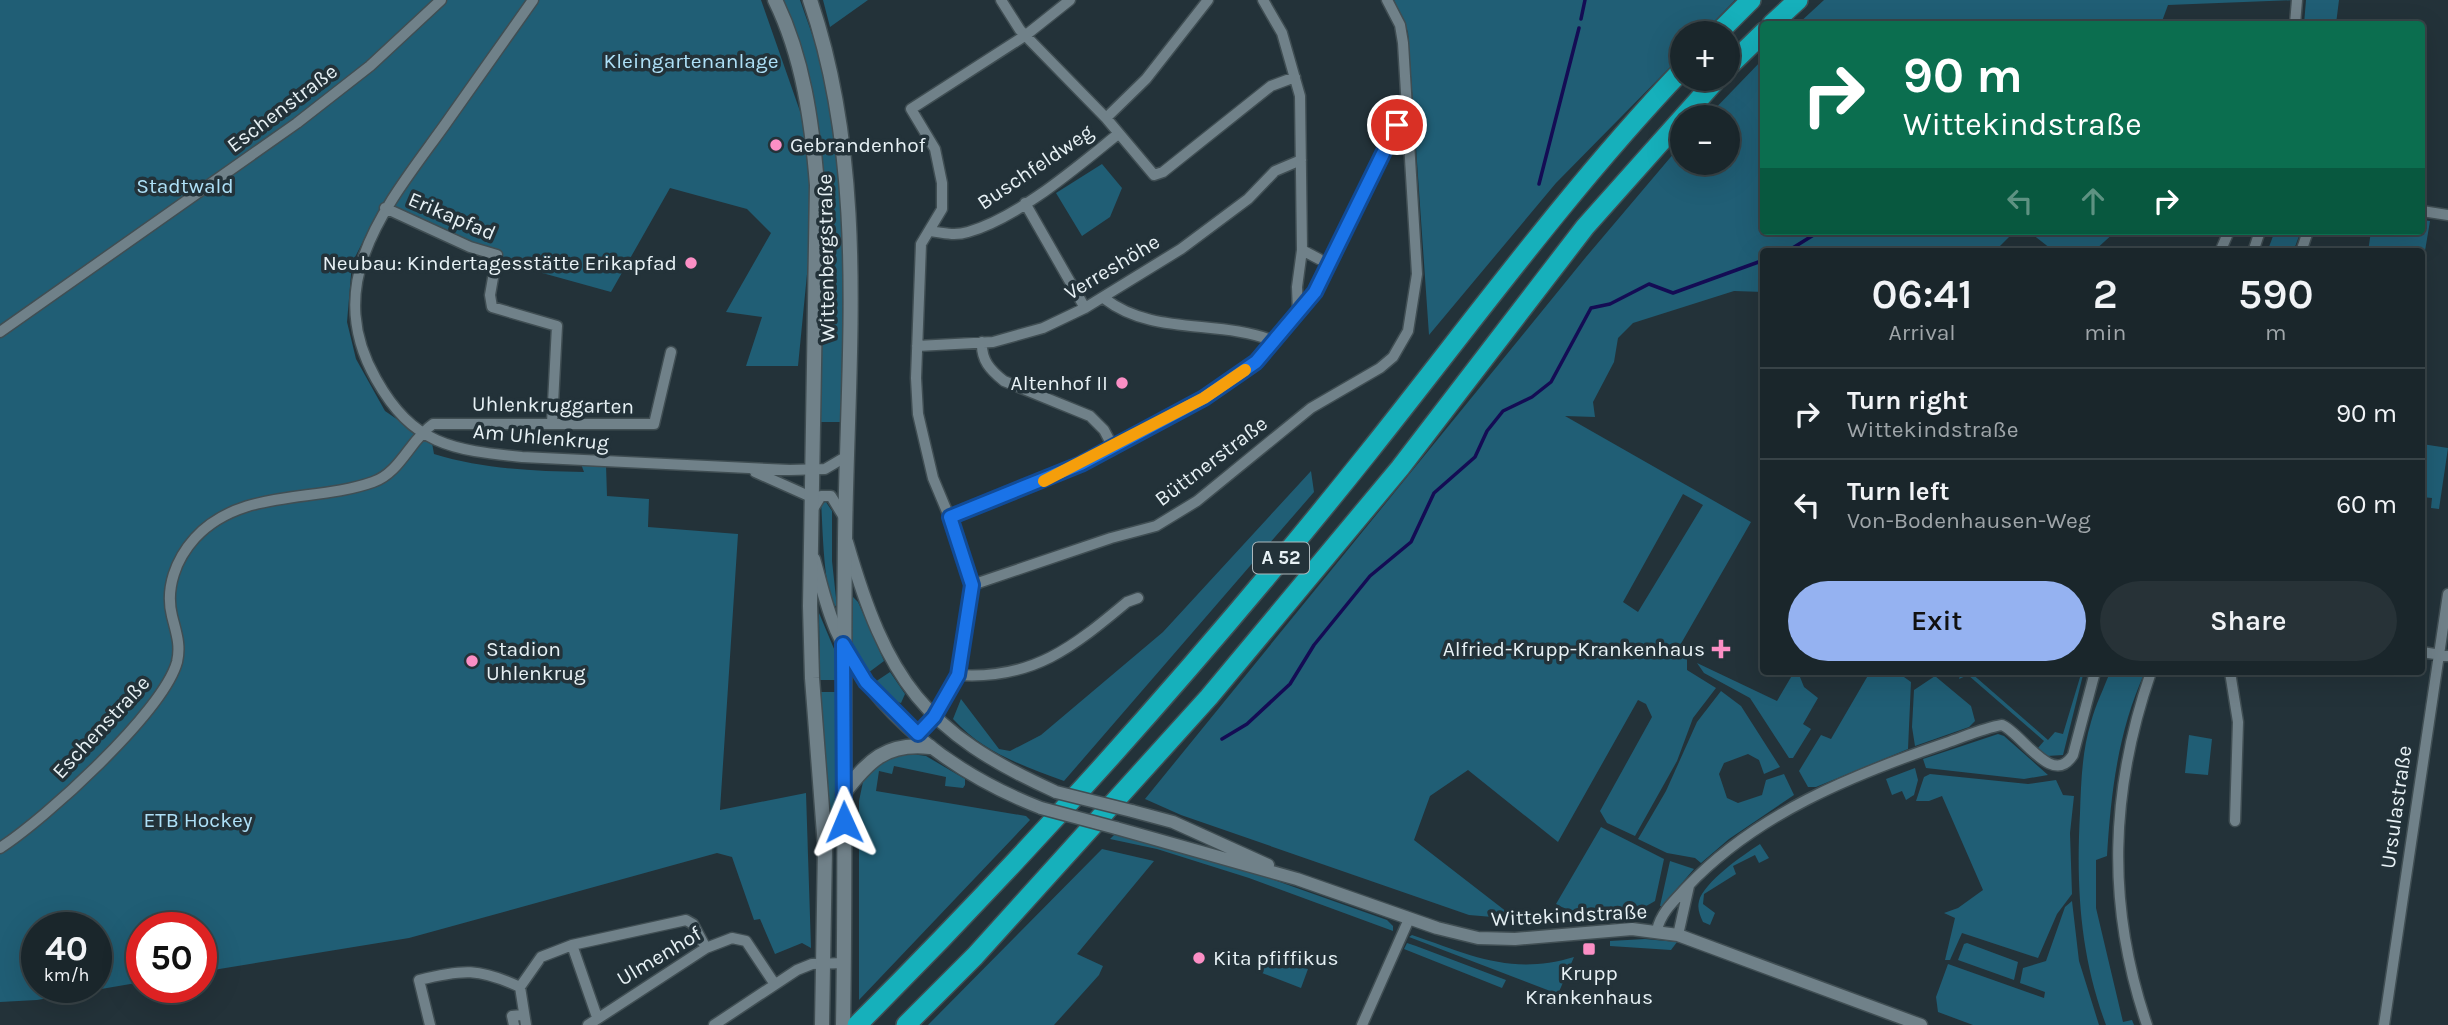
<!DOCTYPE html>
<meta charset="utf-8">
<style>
body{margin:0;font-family:Karla,sans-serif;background:#273237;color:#f1f3f6;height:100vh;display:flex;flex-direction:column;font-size:26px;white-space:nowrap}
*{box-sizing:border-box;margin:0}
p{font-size:23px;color:#9fa5a9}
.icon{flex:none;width:38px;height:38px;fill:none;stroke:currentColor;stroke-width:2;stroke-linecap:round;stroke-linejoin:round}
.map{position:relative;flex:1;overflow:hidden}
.panel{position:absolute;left:1760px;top:248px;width:665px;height:427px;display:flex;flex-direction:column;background:#1a262b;border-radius:7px;box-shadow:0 7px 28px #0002,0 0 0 2px #384347}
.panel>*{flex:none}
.top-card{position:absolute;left:1760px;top:21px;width:665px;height:214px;border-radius:7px;box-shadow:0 7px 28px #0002,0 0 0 2px #384347;background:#0b6e4f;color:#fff;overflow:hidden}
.tools{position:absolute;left:1670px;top:21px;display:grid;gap:14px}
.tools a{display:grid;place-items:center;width:70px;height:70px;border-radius:50%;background:#1a262b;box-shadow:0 7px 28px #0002,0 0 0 2px #384347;font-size:35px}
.speed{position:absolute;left:21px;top:912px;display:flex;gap:14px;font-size:35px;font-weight:700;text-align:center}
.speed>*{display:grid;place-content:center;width:91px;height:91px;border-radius:50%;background:#1a262b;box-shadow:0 7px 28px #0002,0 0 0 2px #384347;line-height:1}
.speed small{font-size:18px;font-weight:400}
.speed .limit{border:10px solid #d22;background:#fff;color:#111}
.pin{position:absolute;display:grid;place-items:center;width:60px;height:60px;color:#fff;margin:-30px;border:4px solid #fff;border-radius:50%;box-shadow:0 2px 7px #0007}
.me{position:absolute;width:77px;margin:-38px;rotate:359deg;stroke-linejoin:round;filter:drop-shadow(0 0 5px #0008)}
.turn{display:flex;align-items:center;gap:24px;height:147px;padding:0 28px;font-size:32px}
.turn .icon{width:91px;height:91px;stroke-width:2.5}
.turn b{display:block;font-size:49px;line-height:60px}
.lanes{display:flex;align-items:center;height:66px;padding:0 28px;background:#0003;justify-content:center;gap:35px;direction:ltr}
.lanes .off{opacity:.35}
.eta{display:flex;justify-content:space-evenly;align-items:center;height:119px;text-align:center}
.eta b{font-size:42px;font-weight:600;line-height:49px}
.action{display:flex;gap:14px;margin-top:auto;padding:14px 28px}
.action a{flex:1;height:80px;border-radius:42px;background:#95b2f1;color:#111;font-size:28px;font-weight:600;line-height:80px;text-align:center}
.action a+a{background:#273237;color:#f1f3f6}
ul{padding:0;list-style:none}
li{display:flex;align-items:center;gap:21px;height:91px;padding:0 28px;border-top:2px solid #384347}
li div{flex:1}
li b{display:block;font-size:26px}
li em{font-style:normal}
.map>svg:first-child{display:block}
</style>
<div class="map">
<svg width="2448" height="1025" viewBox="0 0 2448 1025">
<rect width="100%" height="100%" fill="#233239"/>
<path fill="#205e75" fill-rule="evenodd" d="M0 0H761L802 117 811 171 813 213 798 366H746L762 317 726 312 771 233 747 209 670 188 611 292 503 262 382 204 352 263 347 322 356 359 385 411 432 443 434 454C483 469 533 471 584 472L581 464 606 465 607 496 649 499 648 527 738 534 720 810 806 793 811 948 802 943 775 954 760 919 754 920 732 857 717 853 409 938 201 972V928H142V982L37 1000 0 1002ZM37 928H96V987H37Z
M780 0H800C813 37 827 74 833 113 847 215 842 319 841 422H818L823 217Z
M823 0H868L830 27Z
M1394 0H1735L1703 33H1682V55L1556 183 1429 335 1408 32Z
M1824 0H2297L2168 5 2161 24H1798Z
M2306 0H2339L2336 24H2304Z
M1764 58V231H2015L1994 252H1764V292L1734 291 1633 323 1618 338 1614 362 1593 402 1595 417 1565 416 1751 522 1679 647 1687 655V670L1716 688 1693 718 1677 761 1635 836 1607 823 1600 811 1652 717 1646 704 1638 700 1558 842 1468 770 1430 796 1414 840 1516 919 1469 915 1181 815 1145 799 1586 257 1675 152 1682 145V163H1727V117H1707ZM1683 494 1703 505 1638 612 1623 602Z
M1102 164 1122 188 1110 217 1082 236 1056 193Z
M2422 220 2430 221 2422 269V252H2368L2371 231H2422Z
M2028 231H2116L2093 252H2055Z
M2275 231H2301L2293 252H2267Z
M2422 444 2448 448 2439 509 2431 508 2432 498 2422 497Z
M1311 471 1314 492 1064 781C1023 766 983 752 953 719L961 699 999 749 1010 751 1041 735 1163 632Z
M826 502 832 511V561L837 607C823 596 823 525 821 503Z
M853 597 858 602 884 661 868 673 851 645Z
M819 613 837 656 836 680H820Z
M1697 663 1777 701 1794 672H1798L1804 687 1818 698 1803 724 1811 729 1793 758H1789L1750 698 1704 673Z
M890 672 905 694 901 703 890 700 875 682Z
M1870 672H1897L1911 682 1908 749 1816 787H1808L1799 771 1821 735 1831 739Z
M1961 672H1970L2048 740 2055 732 2063 734 2081 674 2083 675 2063 755 2047 756 2038 748 2044 741 1968 675 1959 679Z
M2110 672H2145C2118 731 2111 792 2107 856L2096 860V908L2123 1022 2132 1020 2134 1025H2106C2080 955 2076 887 2080 813 2081 783 2082 751 2091 722 2095 706 2104 688 2110 672Z
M1935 676 1971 706 1975 721 1969 727 1915 746 1912 727 1914 690Z
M1721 691 1741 706 1780 767 1764 774 1759 760 1748 754 1724 763 1719 774 1727 798 1738 803 1762 795 1766 780 1784 774 1794 795 1729 839 1701 863 1695 858 1667 853 1638 839 1666 791 1697 722Z
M821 692H836L835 819 830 820Z
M1998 734 2004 736 2048 775 2024 779 1926 768 1923 759Z
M2189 735 2212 739 2208 775 2185 773Z
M904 753 926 756 965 779V785L963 788 945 786 946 777 894 766 892 774 879 771 876 791 1026 816 1030 820 859 1000V801L864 777 886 759Z
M1915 768 1918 780 1914 795 1906 800 1902 791 1892 795 1886 779Z
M1930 774 2028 784 2056 780 2063 795 2074 796 2070 833 2072 894 2057 914 2038 958 1962 933 1950 960H1945L1955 918 1944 913 1958 908 1983 890 1942 796 1929 801H1916L1924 777Z
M1601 827 1664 859 1655 901C1628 919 1585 920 1556 904Z
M1116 833 1240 868 1387 920 1393 926V931L1249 878 1157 849 1110 839Z
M1760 844 1769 858 1759 863 1755 855 1733 866 1736 874 1704 894 1703 904 1715 913 1710 925 1703 922C1700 915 1697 909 1699 901 1704 882 1743 855 1760 844Z
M1102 849 1154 861 1077 954 1103 966 1099 975 1054 1025H928Z
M1670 861 1694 869 1662 906H1660Z
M2072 901 2079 961 2099 1025H1973L1938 1012 1936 997 1948 964 2044 998 2045 992 2020 983 2023 968 2046 961 2065 907Z
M1412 935C1471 955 1511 976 1574 957L1558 994 1409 937Z
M1645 939 1677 942 1671 950 1610 946V941Z
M1407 943 1416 946 1506 980 1502 988 1404 949Z
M1967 943 2018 962 2014 980 1958 960 1964 944Z
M1269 955 1308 969 1301 988 1262 973Z"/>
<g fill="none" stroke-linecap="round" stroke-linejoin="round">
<path stroke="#140c54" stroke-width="3.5" d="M1581 19 1585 0
M1539 184 1579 28
M1777 252 1791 249 1820 231
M1222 739 1247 724 1290 684 1314 645 1370 576 1411 542 1434 493 1475 457 1487 431 1503 411 1532 397 1551 382 1591 308 1610 304 1649 284 1673 293 1764 260"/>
<g stroke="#404e53" stroke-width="13">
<path id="minor" d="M533 0C503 42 474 84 444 126 388 204 320 281 376 379 413 445 452 450 522 457L790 470 825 469 847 456
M1001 0 1020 30 1106 118 1154 175 1163 172 1271 86 1295 77
M1263 0 1282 33 1300 96 1302 250 1297 287 1298 312
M2295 24 2297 0
M1106 118 1146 79 1208 0
M1025 203 1085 308
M385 208 470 247 497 255 490 295 492 307 557 326 552 423
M2422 211 2448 215
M930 231C943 233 955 236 968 232 1018 218 1077 167 1118 134
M1302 250 1319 259
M2220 252 2229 231
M2253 252 2260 231
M2301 252 2308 231
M1105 299C1153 336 1219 319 1274 341
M0 332 297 123 370 66 441 0
M982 342C981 360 990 370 1004 381L1090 416 1104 430 1113 447
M917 346 993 342 1043 328 1085 308 1181 249 1248 199 1275 171 1301 160
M755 472 811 497
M813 509 821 496H831L845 519
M950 517 1081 464 1204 398 1256 362 1315 292 1406 105
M972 585 1111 538 1156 526 1197 501 1311 408 1380 368 1393 357 1408 331 1417 274 1403 43 1400 25 1387 0
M2422 652 2448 656
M2230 672 2238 722 2235 821
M958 675C1033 680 1073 647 1127 602L1138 598
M918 734 934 717 958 675 972 585 961 545 933 478 918 414 916 378 921 244 942 209V183L935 149 911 109 1026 35 1070 0
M0 848C45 819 163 712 177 662 181 645 176 632 172 616 165 588 176 559 195 538 241 488 314 503 373 482 400 473 410 440 433 424H654L671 352
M1657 930C1661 912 1675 900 1687 887 1756 814 1852 775 1946 743 1964 737 1983 728 2002 725 2022 733 2052 788 2073 755L2095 672
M1678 935 1689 886
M572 945 597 1017
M430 1025 419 980C463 969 479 968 520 987
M514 1025 512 1016 522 1015
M526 1025 520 987 541 957 572 945 686 920 693 924 706 948
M588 1025 706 948 732 938 746 941 774 983
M714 1025 797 970 812 964 845 963
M1362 1025 1409 919
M2147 1025C2106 905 2110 791 2151 672
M2384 1025 2448 594"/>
</g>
<g stroke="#404e53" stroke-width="15">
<path id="tertiary" d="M847 542C887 680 923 732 1056 792
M814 559C821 583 826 607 836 630 874 716 956 775 1041 808
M1132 811 1173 822 1268 865
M1116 828 1297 879 1437 928 1478 938 1515 939 1632 929 1678 935 1921 1025"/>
</g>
<g stroke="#404e53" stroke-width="17">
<path id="secondary" d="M775 0C803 57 812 122 817 185L810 606 812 678 825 847 822 1025
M810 0C869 172 847 360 845 539 843 701 846 863 843 1025
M843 794C868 761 886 742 930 747"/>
</g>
<g stroke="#404e53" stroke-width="22">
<path id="motorway" d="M1772 24 1798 0
M1718 33 1751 0
M1727 68 1764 32
M857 1025C1038 844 1209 652 1368 453 1471 324 1568 190 1682 70
M906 1025 975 956 1209 697 1400 468 1585 227 1717 79"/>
</g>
<use href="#minor" stroke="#708189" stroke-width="10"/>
<use href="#tertiary" stroke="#708189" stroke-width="12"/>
<use href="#secondary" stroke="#708189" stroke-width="14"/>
<use href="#motorway" stroke="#16b0bb" stroke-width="19"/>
<g stroke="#404e53" stroke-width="15" stroke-linecap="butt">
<path id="tertiary-bridge" d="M1056 792 1132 811
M1041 808 1116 828"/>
</g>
<use href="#tertiary-bridge" stroke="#708189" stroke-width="12"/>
</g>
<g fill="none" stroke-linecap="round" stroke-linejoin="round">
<g stroke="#114b97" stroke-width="18">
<path id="route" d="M844 822 843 644 866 682 918 734 934 717 958 675 972 585 950 517 1081 464 1204 398 1256 362 1315 292 1397 125"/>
</g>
<use href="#route" stroke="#1a73e8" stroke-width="12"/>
<path stroke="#f59e0b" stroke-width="12" d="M1044 481 1204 398 1245 370"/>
</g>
<g fill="#fb8fc5" stroke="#233239" stroke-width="2.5">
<circle cx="776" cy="145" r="7"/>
<circle cx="691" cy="263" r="7"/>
<circle cx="1122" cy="383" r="7"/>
<path d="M1717.5 638.5h7v7h7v7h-7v7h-7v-7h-7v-7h7z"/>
<circle cx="472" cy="661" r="7"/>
<rect x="1582" y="942" width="14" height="14" rx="3.5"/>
<circle cx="1199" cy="958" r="7"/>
</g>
<g text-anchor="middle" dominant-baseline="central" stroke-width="7" stroke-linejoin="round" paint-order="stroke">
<rect fill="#233239" stroke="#acb8bd" stroke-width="2" x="1253" y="542.5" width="56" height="31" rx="5"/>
<g font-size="19" font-weight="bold" fill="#e7f1f5">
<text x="1281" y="558">A 52</text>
</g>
<g font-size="21" fill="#aee0f7" stroke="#233239">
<text x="691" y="61">Kleingartenanlage</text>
<text x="185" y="186">Stadtwald</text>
<text x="198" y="820">ETB Hockey</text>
</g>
<g font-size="21" fill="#e7f1f5" stroke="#233239">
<text transform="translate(282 108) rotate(-37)">Eschenstraße</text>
<text transform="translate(1035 167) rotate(-34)">Buschfeldweg</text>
<text transform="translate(452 216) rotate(23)">Erikapfad</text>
<text transform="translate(826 258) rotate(-91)">Wittenbergstraße</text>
<text transform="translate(1112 267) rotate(-31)">Verreshöhe</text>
<text transform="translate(553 405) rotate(1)">Uhlenkruggarten</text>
<text transform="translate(541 437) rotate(5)">Am Uhlenkrug</text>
<text transform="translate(1211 461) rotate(-37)">Büttnerstraße</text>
<text transform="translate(101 727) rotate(-47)">Eschenstraße</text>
<text transform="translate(2396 807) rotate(-82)">Ursulastraße</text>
<text transform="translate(1569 915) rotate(-3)">Wittekindstraße</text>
<text transform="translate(659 956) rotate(-31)">Ulmenhof</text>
</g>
<g font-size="21" fill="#e7f1f5" stroke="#233239" text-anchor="start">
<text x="790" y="145">Gebrandenhof</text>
<text x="677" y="263" text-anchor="end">Neubau: Kindertagesstätte Erikapfad</text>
<text x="1108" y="383" text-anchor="end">Altenhof II</text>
<text x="486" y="649">Stadion<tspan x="486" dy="24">Uhlenkrug</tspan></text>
<text x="1705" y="649" text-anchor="end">Alfried-Krupp-Krankenhaus</text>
<text x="1213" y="958">Kita pfiffikus</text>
<text x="1589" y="973" text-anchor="middle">Krupp<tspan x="1589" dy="24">Krankenhaus</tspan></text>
</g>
</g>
</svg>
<div class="tools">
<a>+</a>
<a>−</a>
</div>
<div class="speed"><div>40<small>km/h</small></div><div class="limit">50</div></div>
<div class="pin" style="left:1397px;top:125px;background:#d93025"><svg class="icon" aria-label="arrive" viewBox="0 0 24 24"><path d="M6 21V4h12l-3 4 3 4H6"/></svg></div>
<svg class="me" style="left:844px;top:822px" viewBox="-20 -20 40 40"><path d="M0-17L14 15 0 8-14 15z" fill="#1a73e8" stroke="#fff" stroke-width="4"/></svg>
<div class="top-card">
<div class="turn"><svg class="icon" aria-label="right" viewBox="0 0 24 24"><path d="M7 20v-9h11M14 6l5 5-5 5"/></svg><div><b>90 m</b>Wittekindstraße</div></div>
<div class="lanes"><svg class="icon off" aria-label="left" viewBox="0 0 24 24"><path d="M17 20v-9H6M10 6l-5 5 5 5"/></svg><svg class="icon off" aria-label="ahead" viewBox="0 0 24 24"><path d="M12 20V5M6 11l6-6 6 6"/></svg><svg class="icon" aria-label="right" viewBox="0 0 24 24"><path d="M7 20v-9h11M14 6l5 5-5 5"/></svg></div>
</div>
<section class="panel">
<div class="eta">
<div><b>06:41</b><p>Arrival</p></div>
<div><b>2</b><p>min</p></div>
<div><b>590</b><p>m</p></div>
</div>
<ul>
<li><svg class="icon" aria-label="right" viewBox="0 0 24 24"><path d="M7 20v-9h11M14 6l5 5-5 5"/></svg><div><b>Turn right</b><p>Wittekindstraße</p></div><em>90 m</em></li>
<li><svg class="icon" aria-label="left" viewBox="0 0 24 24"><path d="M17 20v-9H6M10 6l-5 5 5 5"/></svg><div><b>Turn left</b><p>Von-Bodenhausen-Weg</p></div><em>60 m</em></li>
</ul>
<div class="action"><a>Exit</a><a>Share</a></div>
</section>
</div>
